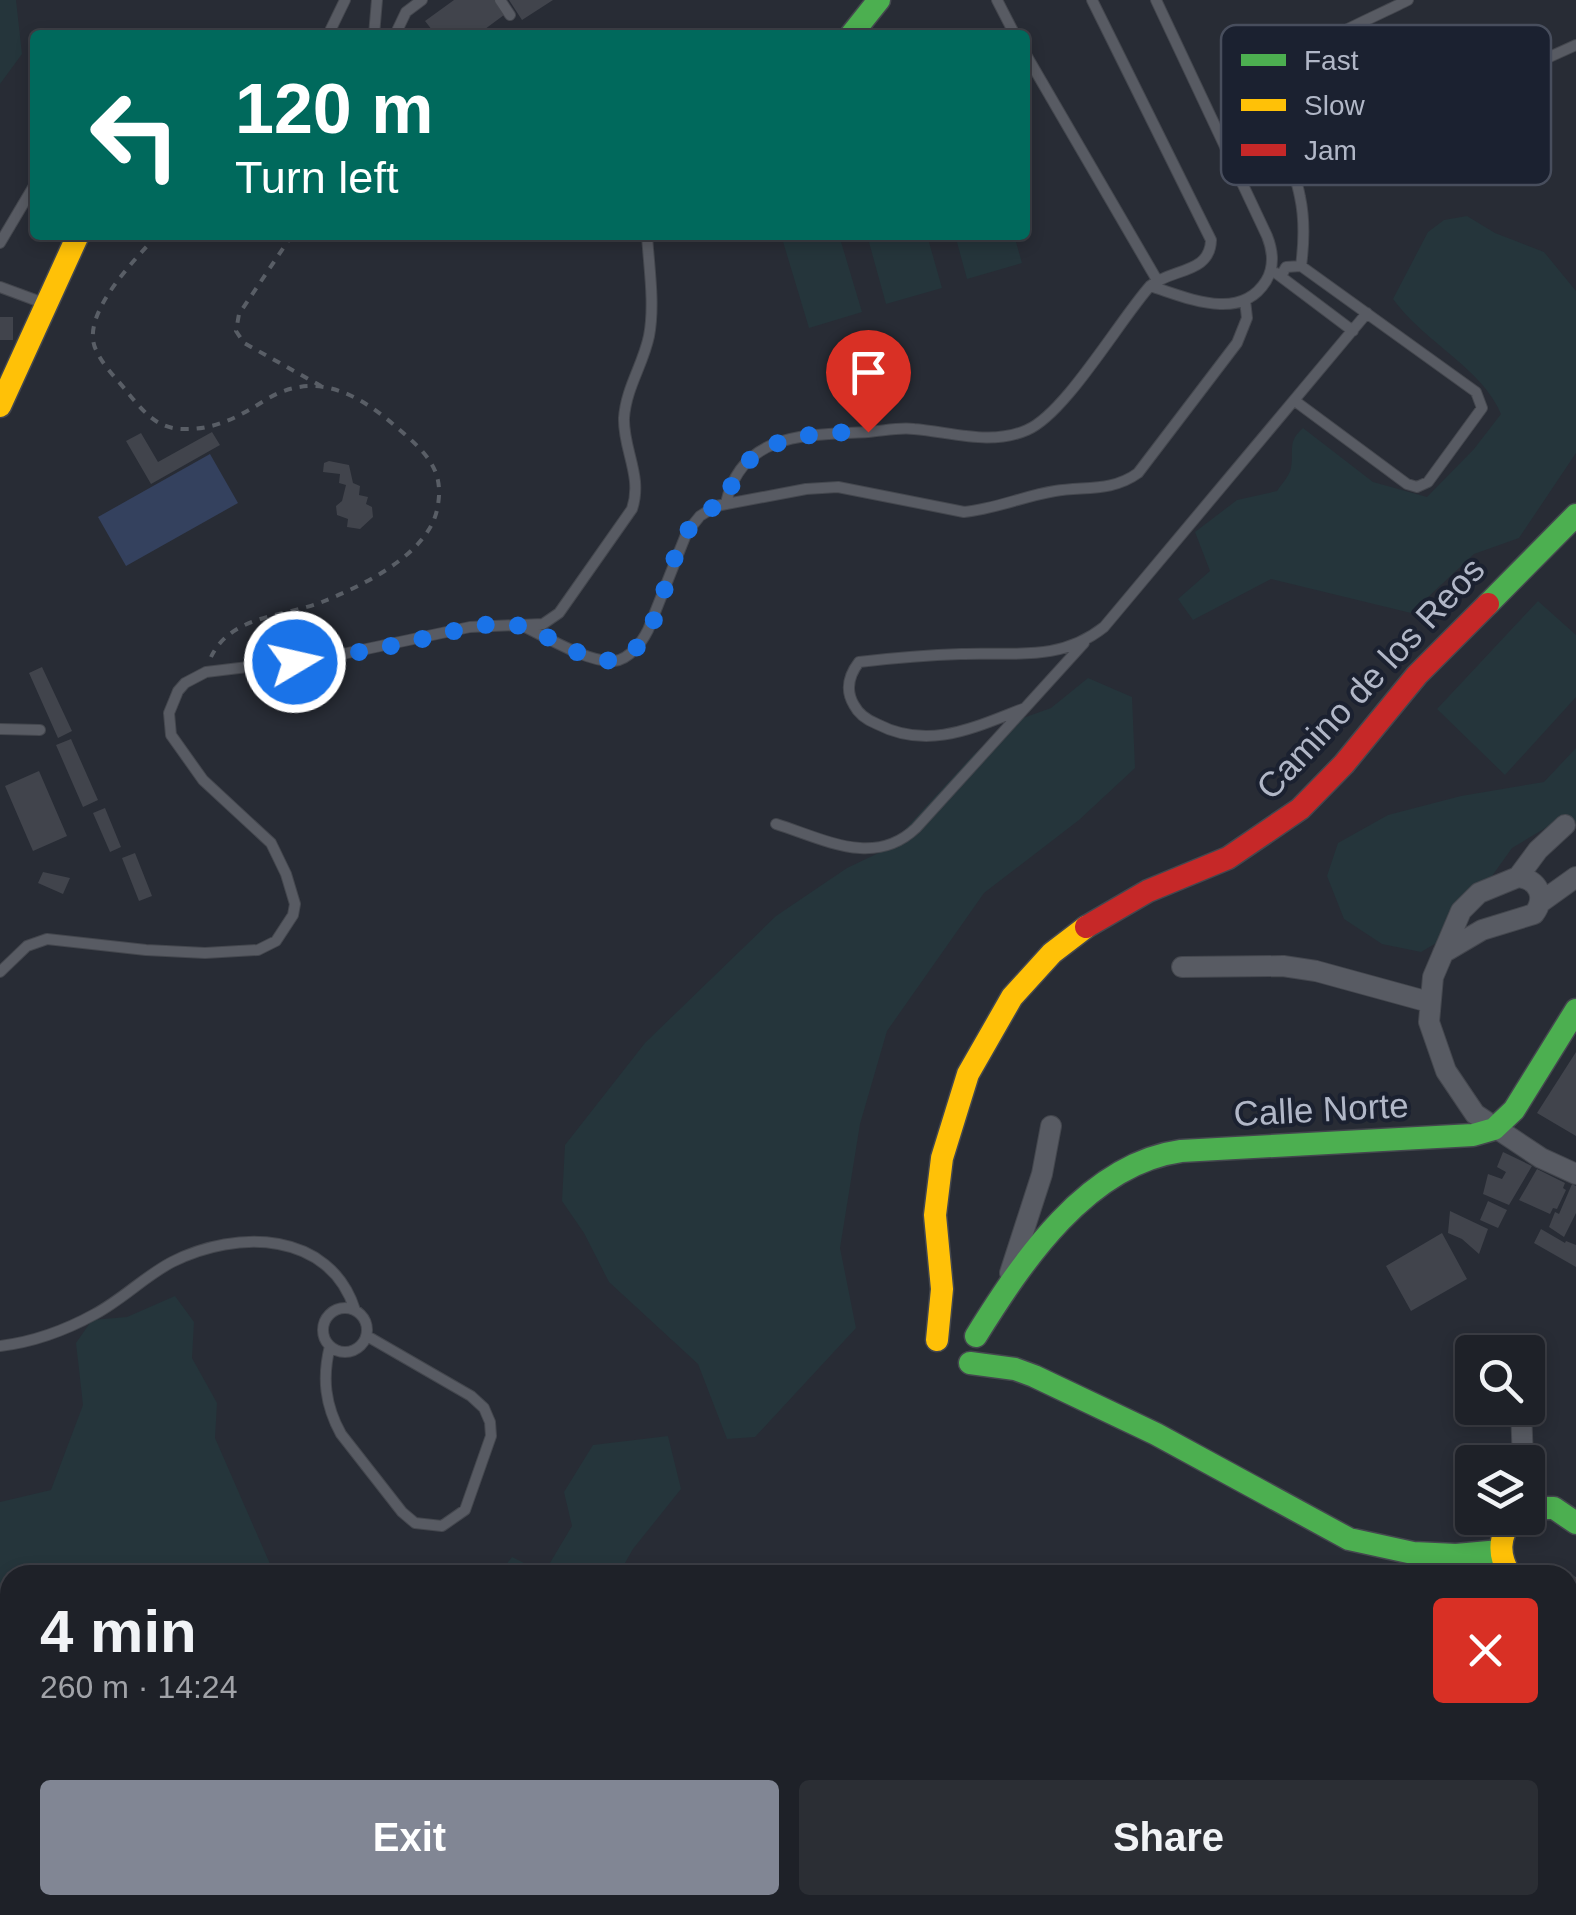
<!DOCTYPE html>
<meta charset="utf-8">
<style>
body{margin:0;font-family:Arial,sans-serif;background:#2b2e34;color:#f1f3f6;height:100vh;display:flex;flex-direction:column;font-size:38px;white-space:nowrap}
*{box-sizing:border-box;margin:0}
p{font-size:32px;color:#a1a3a8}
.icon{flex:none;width:55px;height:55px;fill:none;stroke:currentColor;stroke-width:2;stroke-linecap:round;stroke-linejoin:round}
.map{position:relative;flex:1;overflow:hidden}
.panel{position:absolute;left:0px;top:1565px;width:1578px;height:350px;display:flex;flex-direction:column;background:#1e2128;border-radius:30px 30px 0 0;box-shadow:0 5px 15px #0003,0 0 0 2px #3c3e45}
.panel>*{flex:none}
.hud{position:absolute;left:30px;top:30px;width:1000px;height:210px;border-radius:10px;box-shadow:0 5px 15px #0003,0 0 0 2px #3c3e45;background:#00695c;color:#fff;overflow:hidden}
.fabs{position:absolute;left:1455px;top:1335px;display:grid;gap:20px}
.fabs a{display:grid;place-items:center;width:90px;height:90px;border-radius:10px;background:#1e2128;box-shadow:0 5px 15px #0003,0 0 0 2px #3c3e45;font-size:50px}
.pin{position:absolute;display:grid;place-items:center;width:85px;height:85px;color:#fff;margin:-102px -42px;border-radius:50% 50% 50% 0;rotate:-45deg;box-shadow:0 0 10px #0007}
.pin .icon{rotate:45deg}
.me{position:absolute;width:110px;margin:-55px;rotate:81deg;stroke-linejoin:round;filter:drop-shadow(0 0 8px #0008)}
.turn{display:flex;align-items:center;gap:35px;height:210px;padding:0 40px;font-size:45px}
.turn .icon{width:130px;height:130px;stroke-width:2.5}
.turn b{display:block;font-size:70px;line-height:85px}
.round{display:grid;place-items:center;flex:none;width:105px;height:105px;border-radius:10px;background:#2b2e34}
.head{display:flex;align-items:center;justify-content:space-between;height:170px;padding:0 40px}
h1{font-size:60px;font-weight:700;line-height:75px}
.button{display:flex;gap:20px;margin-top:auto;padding:20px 40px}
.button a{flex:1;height:115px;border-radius:10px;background:#818694;color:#fff;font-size:40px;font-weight:700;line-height:115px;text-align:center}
.button a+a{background:#2b2e34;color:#f1f3f6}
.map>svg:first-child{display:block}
</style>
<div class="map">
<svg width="1576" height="1915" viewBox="0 0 1576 1915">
<rect width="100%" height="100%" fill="#282c35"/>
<path fill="#25353b" d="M0 0H16L22 54 0 84Z
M1467 216 1495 233 1544 252 1576 291V453L1519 538 1474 554 1411 613 1271 579 1193 620 1178 599 1210 571 1195 532 1237 500 1277 491C1281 485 1290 475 1291 468 1294 450 1287 442 1303 428L1373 482 1427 497 1474 449 1501 414C1482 368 1425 343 1393 299L1428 232 1444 220Z
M781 235H839L862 312 809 328Z
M867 235H927L942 288 886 304Z
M955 235H1014L1022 263 967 279Z
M1538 601 1576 635V697L1505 775 1437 709Z
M1088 678 1132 697 1135 768 1079 820 984 893 887 1031 860 1124 840 1248 856 1328 755 1437 727 1439 698 1364 609 1282 584 1233 562 1201 565 1145 645 1043 776 916 847 868 887 849 974 754 1023 718 1051 708Z
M1576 748V822L1564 817 1512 848 1492 876 1475 889 1450 935 1421 952 1382 944 1344 919 1327 876 1338 843 1388 815 1461 796 1544 782Z
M175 1296 194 1322 192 1358 217 1403 215 1438 270 1564 269 1575H10V1818L0 1815V1502L51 1490 83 1405 76 1343 92 1320 127 1317Z
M668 1436 681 1489 633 1549 618 1575H498L512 1557 544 1573 572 1526 564 1492 593 1445Z
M179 1905H324L313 1914 202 1915Z"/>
<path fill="#34415e" d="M210 454 238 503 126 566 98 517Z"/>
<path fill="#41444c" d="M454 0H494L504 15 477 35H436L425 21Z
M509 0H553L522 20Z
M0 317H13V340H0Z
M212 432 220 445 151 484 126 441 141 433 158 462Z
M329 461 349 465 353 483 360 486 359 495 368 497 366 504 372 507 373 517 360 529 347 527 348 519 337 515 336 506 342 501 346 485 339 483 340 474 323 472 324 463Z
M42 667 72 731 58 738 29 673Z
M71 739 98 800 83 807 56 745Z
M39 771 67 836 33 851 5 786Z
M105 808 121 847 110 852 93 813Z
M135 853 152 896 139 901 122 858Z
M43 872 70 878 63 894 38 883Z
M1576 1052V1136L1537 1113Z
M1503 1152 1532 1166 1509 1205 1483 1194 1488 1174 1502 1179 1506 1172 1497 1167Z
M1537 1169 1565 1183 1563 1188 1566 1190 1557 1209 1553 1208 1550 1214 1519 1200Z
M1572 1184 1576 1186V1213L1564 1237 1549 1227 1555 1212 1559 1214Z
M1488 1201 1507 1210 1498 1228 1480 1220Z
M1450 1211 1488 1229 1479 1254 1462 1239 1448 1233Z
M1541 1229 1565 1243 1566 1241 1576 1245V1267L1534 1243Z
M1442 1233 1467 1279 1411 1311 1386 1266Z
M651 1905H712L719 1915H658Z"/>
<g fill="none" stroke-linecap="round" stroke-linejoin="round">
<g stroke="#44474e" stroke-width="12">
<path id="lane" d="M500 0 510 15
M997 0 1015 35
M328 35 345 0
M374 35 377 0
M395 35 406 12 422 0
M1025 53 1157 280
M1492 83 1576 45
M0 243 35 184
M1301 266C1304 243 1305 220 1300 197 1293 159 1262 95 1292 63 1310 44 1381 14 1408 0
M1276 273 1353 331
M1281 276 1286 267 1301 266 1476 392 1482 408 1428 482 1417 487 1407 484 1295 401
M1150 286C1186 297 1240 323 1266 281 1275 266 1273 251 1267 236L1156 0
M0 287 38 301
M726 503C742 431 809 435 868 432 883 431 899 427 914 429 951 432 991 446 1027 430 1065 414 1119 321 1150 286 1172 268 1210 274 1211 240L1092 0
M525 627C548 638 589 663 614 661 629 660 642 642 648 630L687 532 700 516 716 506 806 489 838 487 964 512C995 509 1024 496 1055 491 1084 486 1112 492 1138 473L1237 343 1247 318 1245 300
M1025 708C975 727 929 751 877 724 867 720 859 715 854 705 845 690 849 675 859 662 893 658 927 655 961 654 1014 652 1060 662 1104 627L1367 313
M0 729 40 730
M776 824C824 839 874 868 916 828L1084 643
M0 972 27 946 47 939 146 950 205 953 258 950 276 941 293 915 295 904 286 874 271 843 203 780 171 735 169 713 178 691 185 683 206 672 324 658 470 627 543 624 559 613 632 509C643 476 623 450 624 418 626 388 643 365 649 336 655 304 649 268 647 235
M323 1330a22 22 0 1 1 44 0a22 22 0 1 1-44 0Z
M0 1346C33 1342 66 1330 95 1314 123 1299 145 1276 172 1262 237 1229 330 1231 355 1310
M330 1346C322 1378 325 1405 341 1434L402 1512 415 1523 442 1526 465 1510 491 1436 490 1422 484 1408 471 1396 367 1336
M0 1884 10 1889
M41 1905 61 1915"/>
</g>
<g stroke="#44474e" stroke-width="22">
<path id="street" d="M1565 825 1538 850 1518 877 1479 893 1461 911 1433 977 1429 1022 1446 1071 1475 1114 1541 1158 1576 1174
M1541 902 1576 877
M1443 953 1482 930 1534 914C1547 897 1538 879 1518 877
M1182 967 1283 966 1316 971 1429 1002
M1010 1273 1042 1174 1051 1126
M1521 1408 1523 1462"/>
</g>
<g stroke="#44474e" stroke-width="25">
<path id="fast" d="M851 35 879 0
M1488 604 1576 515
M976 1336C1022 1262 1087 1164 1181 1151L1473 1135 1494 1129 1514 1110 1576 1010
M970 1363 1015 1369 1034 1376 1156 1434 1349 1539 1413 1553 1456 1555 1500 1551
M1528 1508H1554L1576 1523"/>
</g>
<g stroke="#44474e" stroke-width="25">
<path id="slow" d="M0 406 78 235
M937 1340 942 1289 935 1215 942 1158 968 1074 1012 997 1052 953 1086 927
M1510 1575C1498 1555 1498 1537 1513 1518"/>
</g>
<g stroke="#44474e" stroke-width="25">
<path id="jam" d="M1086 927 1148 891 1228 858 1300 809 1344 764 1417 675 1488 604
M1568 1587 1576 1599"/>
</g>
<path stroke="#595e66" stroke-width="4" stroke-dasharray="8 8" stroke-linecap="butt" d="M157 235C135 260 79 315 96 350 103 366 118 380 128 393 143 411 157 429 183 429 216 430 240 416 267 399 323 366 369 402 409 438 433 460 444 477 437 510 427 555 362 586 322 602 283 617 231 615 211 657
M292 235 239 314 236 331 244 343 321 386"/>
<use href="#lane" stroke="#585b63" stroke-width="10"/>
<use href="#street" stroke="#585b63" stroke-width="20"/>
<use href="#fast" stroke="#4caf50" stroke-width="22"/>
<use href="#slow" stroke="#ffc107" stroke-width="22"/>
<use href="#jam" stroke="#c62828" stroke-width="22"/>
</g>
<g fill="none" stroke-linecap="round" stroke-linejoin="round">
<path stroke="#1a73e8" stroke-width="18" stroke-dasharray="0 32.4" d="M295 662C338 656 380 649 422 639 453 632 488 619 520 626 549 632 596 674 626 656 676 626 658 519 726 503 741 435 810 432 868 432"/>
</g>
<g text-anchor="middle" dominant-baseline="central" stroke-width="8" stroke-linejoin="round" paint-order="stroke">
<g font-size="35" fill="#b1b7c7" stroke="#1b2130">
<text transform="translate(1370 678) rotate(-47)">Camino de los Reos</text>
<text transform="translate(1321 1109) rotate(-3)">Calle Norte</text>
</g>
</g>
<rect x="1221" y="25" width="330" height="160" rx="15" fill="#1b2130" stroke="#484e5d" stroke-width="2.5"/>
<rect x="1241" y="54" width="45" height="12" fill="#4caf50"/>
<rect x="1241" y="99" width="45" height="12" fill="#ffc107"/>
<rect x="1241" y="144" width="45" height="12" fill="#c62828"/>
<g font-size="28" fill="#b1b7c7">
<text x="1304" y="70">Fast</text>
<text x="1304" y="115">Slow</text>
<text x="1304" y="160">Jam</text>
</g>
</svg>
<div class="fabs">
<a><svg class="icon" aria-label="search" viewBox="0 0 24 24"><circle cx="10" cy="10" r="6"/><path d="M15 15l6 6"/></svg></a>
<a><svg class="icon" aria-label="layers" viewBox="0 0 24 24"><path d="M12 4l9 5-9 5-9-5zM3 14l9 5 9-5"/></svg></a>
</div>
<div class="pin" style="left:868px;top:432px;background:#d93025"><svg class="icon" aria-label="arrive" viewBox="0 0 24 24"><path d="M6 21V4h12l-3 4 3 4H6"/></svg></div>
<svg class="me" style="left:295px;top:662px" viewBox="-20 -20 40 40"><circle r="17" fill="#1a73e8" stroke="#fff" stroke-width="3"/><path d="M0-11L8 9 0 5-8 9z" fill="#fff"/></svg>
<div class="hud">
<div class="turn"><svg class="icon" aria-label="left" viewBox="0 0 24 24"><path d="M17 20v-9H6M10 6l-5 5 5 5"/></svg><div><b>120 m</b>Turn left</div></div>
</div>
<section class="panel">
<div class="head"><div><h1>4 min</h1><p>260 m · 14:24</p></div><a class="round" style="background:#d93025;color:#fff"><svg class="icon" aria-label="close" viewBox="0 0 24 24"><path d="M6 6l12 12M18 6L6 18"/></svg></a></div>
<div class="button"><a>Exit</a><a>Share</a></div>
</section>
</div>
